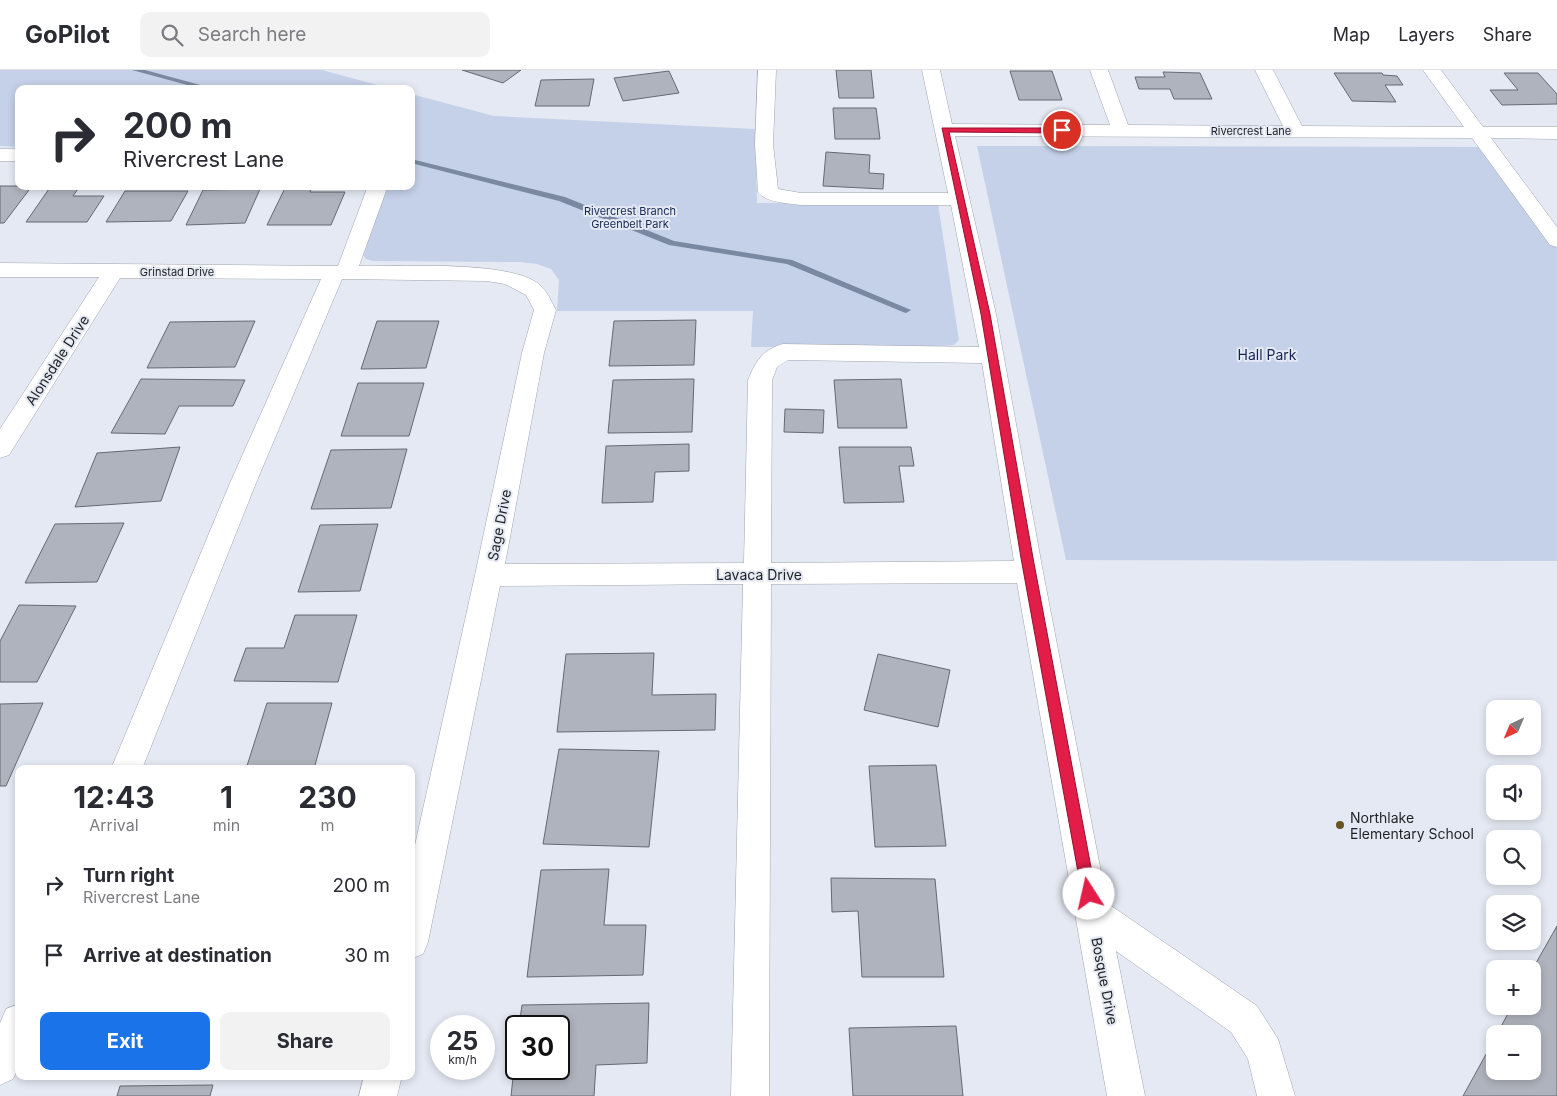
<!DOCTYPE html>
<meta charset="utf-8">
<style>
body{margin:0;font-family:Inter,sans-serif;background:#f2f2f3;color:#2b2b33;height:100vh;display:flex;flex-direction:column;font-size:19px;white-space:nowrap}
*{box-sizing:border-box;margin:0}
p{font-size:16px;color:#7c7c81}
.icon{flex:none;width:28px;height:28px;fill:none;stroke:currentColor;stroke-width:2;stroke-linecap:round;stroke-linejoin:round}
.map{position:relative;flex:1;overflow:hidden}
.details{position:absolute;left:15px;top:695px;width:400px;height:315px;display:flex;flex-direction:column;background:#fff;border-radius:10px;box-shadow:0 2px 8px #0003}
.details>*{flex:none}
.banner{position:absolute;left:15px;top:15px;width:400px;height:105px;border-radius:10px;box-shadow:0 2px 8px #0003;background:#fff;color:#2b2b33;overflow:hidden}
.needle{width:32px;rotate:224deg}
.controls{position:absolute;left:1486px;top:630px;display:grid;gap:10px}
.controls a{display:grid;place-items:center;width:55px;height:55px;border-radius:10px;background:#fff;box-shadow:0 2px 8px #0003;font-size:25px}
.speed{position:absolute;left:430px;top:945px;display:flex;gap:10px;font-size:25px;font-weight:700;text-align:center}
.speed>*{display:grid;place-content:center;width:65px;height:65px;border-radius:50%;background:#fff;box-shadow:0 2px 8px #0003;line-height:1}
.speed small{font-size:12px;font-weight:400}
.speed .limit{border:2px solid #111;border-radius:8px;background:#fff;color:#111}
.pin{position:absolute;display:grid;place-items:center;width:42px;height:42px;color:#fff;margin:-21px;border:2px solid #fff;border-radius:50%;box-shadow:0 1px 5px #0007}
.me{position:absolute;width:55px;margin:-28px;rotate:350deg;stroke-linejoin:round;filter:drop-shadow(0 0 4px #0008)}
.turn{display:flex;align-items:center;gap:18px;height:105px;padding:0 25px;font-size:22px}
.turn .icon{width:65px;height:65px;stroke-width:2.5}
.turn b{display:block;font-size:35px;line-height:42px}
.eta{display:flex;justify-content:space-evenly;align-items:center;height:85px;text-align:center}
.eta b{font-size:30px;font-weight:700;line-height:35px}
.action{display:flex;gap:10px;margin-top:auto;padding:10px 25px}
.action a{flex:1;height:58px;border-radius:10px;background:#1a73e8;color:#fff;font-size:20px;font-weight:700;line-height:58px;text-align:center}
.action a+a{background:#f2f2f3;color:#2b2b33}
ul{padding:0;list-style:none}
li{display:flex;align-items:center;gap:15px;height:70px;padding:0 25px}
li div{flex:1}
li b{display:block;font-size:19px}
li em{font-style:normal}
header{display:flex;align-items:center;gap:30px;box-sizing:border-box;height:70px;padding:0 25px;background:#fff;border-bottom:1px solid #e1e1e2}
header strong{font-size:24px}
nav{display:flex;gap:28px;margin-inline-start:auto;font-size:18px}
.search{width:350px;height:45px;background:#f2f2f3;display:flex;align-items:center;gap:12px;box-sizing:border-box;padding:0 18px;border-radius:10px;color:#7c7c81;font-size:19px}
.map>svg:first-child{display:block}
</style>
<header>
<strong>GoPilot</strong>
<div class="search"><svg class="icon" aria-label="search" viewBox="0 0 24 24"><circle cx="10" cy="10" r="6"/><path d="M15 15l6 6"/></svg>Search here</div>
<nav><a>Map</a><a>Layers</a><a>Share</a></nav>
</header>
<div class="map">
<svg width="1557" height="1026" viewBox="0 0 1557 1026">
<rect width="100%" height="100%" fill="#e4e9f3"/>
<path fill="#c5d1e9" d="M0 0H322L392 19H19V77L0 76Z
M411 24 494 46 755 59 757 133 938 134 959 270 954 275 921 278 751 277 753 241H557L559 210 551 199 537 194 521 192 374 191 366 189 363 185V179L385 116H411Z
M977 76 1482 77 1557 178V491L1066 490Z"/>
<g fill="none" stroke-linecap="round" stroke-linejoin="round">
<path fill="#7b88a1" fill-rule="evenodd" d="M132 0H145L215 19H202Z
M411 89 565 127 674 171 792 190 911 240 906 243 903 242 787 194 669 175 559 131 411 93Z"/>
</g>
<path fill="#afb3bd" stroke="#656972" d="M462 0H521L503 13Z
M836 0H871L874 28H839Z
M669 1 679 23 623 31 614 8Z
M1010 1H1052L1062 30H1019Z
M1163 2 1200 3 1212 29H1174L1170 19H1139L1135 7H1165Z
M1334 3H1382L1383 5 1397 6 1403 15H1385L1396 32 1352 31Z
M1504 3H1538L1557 24V34L1502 35 1490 20H1518Z
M594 9 589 36H535L541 10Z
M833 38H876L880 69H835Z
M826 82 870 85 869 103 884 104 883 119 823 116Z
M0 116H32L4 153H0Z
M51 116H80L73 126H104L87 152H26Z
M286 116H312L310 122H345L331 155H267Z
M260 119 245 153 186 155 203 120Z
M125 121H188L171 151 106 152Z
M696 250 694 295 609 296 614 251Z
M255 251 235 297 147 298 170 252Z
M377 251H439L426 298 361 299Z
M141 309 245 310 233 336H179L165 364 111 363Z
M694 309 692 362 608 363 613 310Z
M901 309 907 358H838L834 310Z
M358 313H424L409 366H341Z
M785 339 824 340 823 363 784 362Z
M689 374V401L655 402 653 432 602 433 606 376Z
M180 377 161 431 75 437 97 383Z
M839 377H911L914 396H899L904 432 844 433Z
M407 379 391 438 311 439 331 380Z
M124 453 97 512 25 513 55 454Z
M378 454 360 521 298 522 320 455Z
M19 535 76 536 37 612H0V571Z
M295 545H357L338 612 234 611 246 578H284Z
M654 583 652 625 716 624 715 660 557 662 566 584Z
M878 584 950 600 938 657 864 640Z
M43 633 6 716H0V634Z
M267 633H332L314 699H246Z
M559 679 659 681 649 777 543 774Z
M936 695 946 776 875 777 869 696Z
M609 799 604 855H646L643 905 527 907 541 800Z
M831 808 935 809 944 907H862L858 841 832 842Z
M1557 856V1026H1463L1495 968V1001H1532V964H1497L1512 936H1532V900Z
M649 933 647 993 596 995 594 1026H511L516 980V999H559V956H519L522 935Z
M956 956 963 1026H853L849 958Z
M213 1015 210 1026H117L120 1016Z"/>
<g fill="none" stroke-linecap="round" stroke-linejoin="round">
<g stroke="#9fa4ae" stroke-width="1">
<path id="minor" d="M758 0H776L773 74 778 119 801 123H948L922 0H940L952 54 1110 55 1090 0H1108L1128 55 1283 56 1255 0H1273L1302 56 1464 57 1423 0H1441L1483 57H1557V69L1491 68 1557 157V177L1550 175 1472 68 955 66 996 244 1043 502 1107 833 1257 936 1278 969 1295 1026H1257L1248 989 1231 962 1116 881 1145 1026H1107L1017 513 771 514 769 1026H731L743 514 500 516 428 872 423 884 411 889V793L475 505 522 283 534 240 526 225 505 214 487 211 342 209 256 413 142 699H111L230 413 321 209 120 208 9 385 0 388V359L99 207H0V193L338 196 366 121 362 116H383L386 121 359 196C399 197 516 189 542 217 548 223 552 233 556 240L544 283 505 494 744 493 748 310C756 291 762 280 783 274L979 277 951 135H801C788 133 766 133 758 122L755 74ZM788 290 982 293 1014 491 771 493 772 310 777 297Z
M0 79H19V91H0Z
M19 934V996L13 1009 0 1015V953L6 939Z
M364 1006H402L397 1026H359Z"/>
</g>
<use href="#minor" fill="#fff" fill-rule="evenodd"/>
</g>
<path fill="#e11d48" stroke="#92132f" d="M942 58H1062L1066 60 1062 63 949 62 990 244 1033 488 1096 824 1094 829 1089 831 1084 829 1082 824 1021 488 981 244Z"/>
<circle fill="#695323" stroke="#e4e9f3" stroke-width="2" cx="1340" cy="755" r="5"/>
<g text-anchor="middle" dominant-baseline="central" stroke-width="4" stroke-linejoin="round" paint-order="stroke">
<g font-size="11" fill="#1f2124" stroke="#e4e9f3">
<text x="1251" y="61">Rivercrest Lane</text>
<text x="177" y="202">Grinstad Drive</text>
</g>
<g font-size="11" fill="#142753" stroke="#e4e9f3">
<text x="630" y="141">Rivercrest Branch<tspan x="630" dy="13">Greenbelt Park</tspan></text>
</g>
<g font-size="14" fill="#142753" stroke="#e4e9f3">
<text x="1267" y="284">Hall Park</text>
</g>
<g font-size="14" fill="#1f2124" stroke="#e4e9f3">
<text transform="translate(57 290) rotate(-57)">Alonsdale Drive</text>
<text transform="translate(499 455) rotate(-79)">Sage Drive</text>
<text x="759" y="504">Lavaca Drive</text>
<text transform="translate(1105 911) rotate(79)">Bosque Drive</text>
</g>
<g font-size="14" fill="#1f2124" stroke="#e4e9f3" text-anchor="start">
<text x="1350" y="747">Northlake<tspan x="1350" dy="16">Elementary School</tspan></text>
</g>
</g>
</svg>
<div class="controls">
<a><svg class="needle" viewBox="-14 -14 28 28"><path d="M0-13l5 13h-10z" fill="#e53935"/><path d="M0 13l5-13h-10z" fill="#7c7c81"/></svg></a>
<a><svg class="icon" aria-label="sound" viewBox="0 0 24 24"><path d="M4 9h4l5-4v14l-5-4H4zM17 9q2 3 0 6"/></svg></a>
<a><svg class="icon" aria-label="search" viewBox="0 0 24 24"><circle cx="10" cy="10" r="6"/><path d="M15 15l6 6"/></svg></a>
<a><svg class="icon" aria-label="layers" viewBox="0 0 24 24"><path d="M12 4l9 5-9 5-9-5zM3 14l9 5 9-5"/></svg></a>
<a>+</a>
<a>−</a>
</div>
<div class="speed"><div>25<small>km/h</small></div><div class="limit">30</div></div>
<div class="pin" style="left:1062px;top:60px;background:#d93025"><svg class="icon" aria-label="arrive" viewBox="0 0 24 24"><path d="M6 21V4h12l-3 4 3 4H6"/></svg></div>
<svg class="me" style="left:1089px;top:824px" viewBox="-20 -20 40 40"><circle r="19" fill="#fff"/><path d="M0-13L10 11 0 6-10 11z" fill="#e11d48"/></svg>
<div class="banner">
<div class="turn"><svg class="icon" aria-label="right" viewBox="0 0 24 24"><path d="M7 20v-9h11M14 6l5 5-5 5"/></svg><div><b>200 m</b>Rivercrest Lane</div></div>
</div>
<section class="details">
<div class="eta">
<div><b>12:43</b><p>Arrival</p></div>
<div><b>1</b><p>min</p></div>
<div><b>230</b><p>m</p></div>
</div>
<ul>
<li><svg class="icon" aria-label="right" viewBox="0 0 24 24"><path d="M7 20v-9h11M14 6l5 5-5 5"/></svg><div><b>Turn right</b><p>Rivercrest Lane</p></div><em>200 m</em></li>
<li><svg class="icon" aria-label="arrive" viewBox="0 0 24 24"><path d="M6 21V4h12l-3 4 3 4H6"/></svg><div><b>Arrive at destination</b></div><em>30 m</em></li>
</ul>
<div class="action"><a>Exit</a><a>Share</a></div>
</section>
</div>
